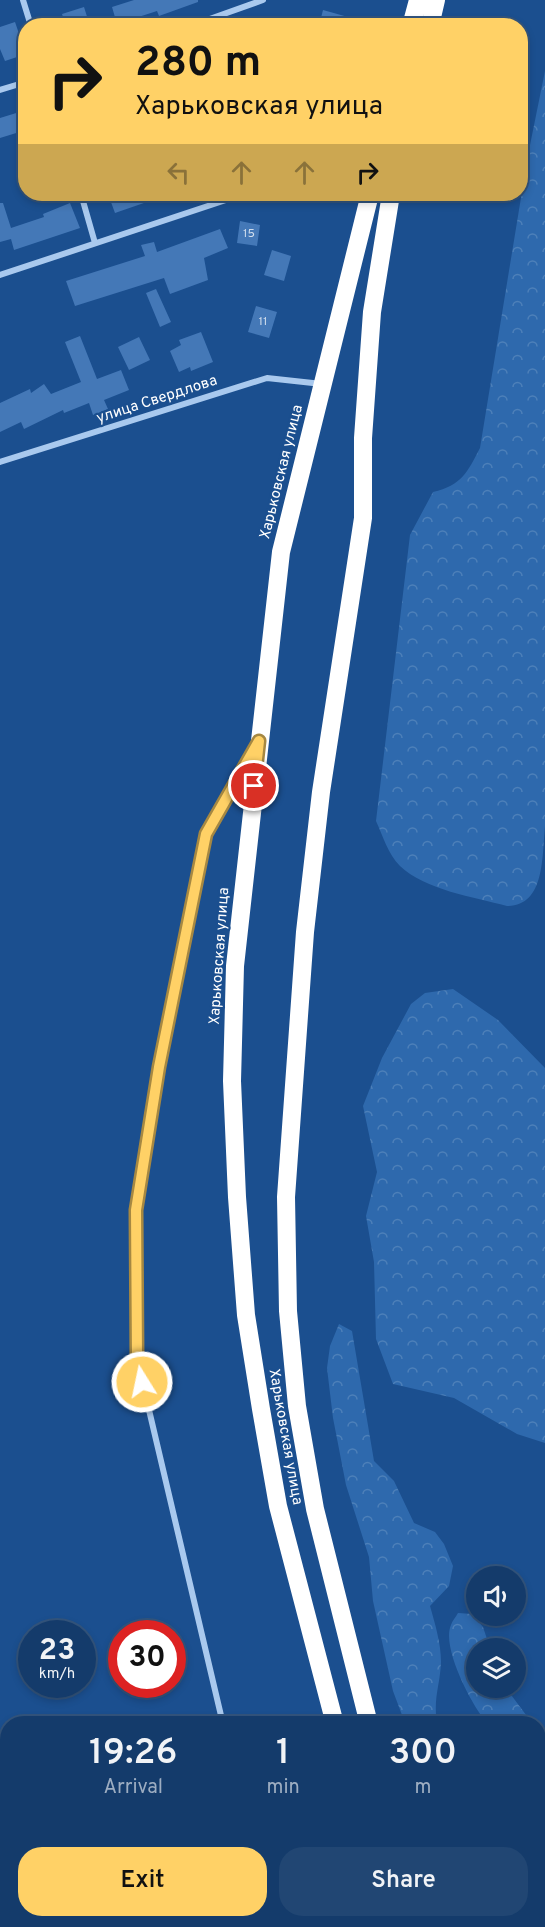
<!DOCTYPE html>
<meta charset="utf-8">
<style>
body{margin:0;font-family:Overpass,sans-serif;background:#214673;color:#f1f3f6;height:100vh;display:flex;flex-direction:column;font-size:22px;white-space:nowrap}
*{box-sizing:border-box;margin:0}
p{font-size:20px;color:#9dadc1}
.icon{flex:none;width:33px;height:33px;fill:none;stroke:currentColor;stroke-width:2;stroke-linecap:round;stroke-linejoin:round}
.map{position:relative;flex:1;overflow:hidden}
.panel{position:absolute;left:0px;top:1716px;width:546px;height:212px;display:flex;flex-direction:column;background:#143b6b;border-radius:24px 24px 0 0;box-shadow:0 3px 9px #0003,0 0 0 2px #33557e}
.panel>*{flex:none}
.hud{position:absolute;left:18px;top:18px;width:510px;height:183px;border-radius:24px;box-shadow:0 3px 9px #0003,0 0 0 2px #33557e;background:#ffd166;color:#111;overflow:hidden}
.fabs{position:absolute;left:466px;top:1566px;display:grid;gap:12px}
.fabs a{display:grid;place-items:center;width:60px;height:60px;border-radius:50%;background:#143b6b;box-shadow:0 3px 9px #0003,0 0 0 2px #33557e;font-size:30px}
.speed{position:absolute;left:18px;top:1620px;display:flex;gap:12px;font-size:30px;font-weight:700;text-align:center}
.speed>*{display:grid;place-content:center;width:78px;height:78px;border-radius:50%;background:#143b6b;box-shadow:0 3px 9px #0003,0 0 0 2px #33557e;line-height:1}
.speed small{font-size:15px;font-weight:400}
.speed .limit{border:9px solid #d22;background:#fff;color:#111}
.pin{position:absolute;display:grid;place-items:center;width:51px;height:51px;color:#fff;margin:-26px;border:3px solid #fff;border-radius:50%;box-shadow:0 2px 6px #0007}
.me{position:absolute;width:66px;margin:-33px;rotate:350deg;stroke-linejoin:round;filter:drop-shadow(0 0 4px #0008)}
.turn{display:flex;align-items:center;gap:21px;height:126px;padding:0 18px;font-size:27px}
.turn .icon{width:78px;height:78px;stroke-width:2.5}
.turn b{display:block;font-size:42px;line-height:51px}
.lanes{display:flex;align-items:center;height:57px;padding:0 18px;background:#0003;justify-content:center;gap:30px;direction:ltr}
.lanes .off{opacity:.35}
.eta{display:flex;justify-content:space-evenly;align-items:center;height:102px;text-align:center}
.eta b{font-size:36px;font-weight:600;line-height:42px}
.cta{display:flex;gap:12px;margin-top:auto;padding:12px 18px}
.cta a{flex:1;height:69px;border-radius:24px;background:#ffd166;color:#111;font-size:24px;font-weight:600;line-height:69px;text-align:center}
.cta a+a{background:#214673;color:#f1f3f6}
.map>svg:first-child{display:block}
</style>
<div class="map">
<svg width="545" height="1927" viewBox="0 0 545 1927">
<defs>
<pattern id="forest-crowns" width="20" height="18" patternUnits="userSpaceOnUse" patternTransform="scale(1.5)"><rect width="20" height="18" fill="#2e69ad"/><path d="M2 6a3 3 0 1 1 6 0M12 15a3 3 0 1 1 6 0" fill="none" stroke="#4d80b9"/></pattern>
</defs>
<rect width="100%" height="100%" fill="#1b4f8f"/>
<path fill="url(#forest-crowns)" d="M545 71V826C542 857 545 906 507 906 474 897 425 890 400 866 388 854 383 836 376 821L410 535 433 492C462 485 467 473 480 448L528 155Z
M453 989 498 1020 545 1068V1443L517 1434 454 1398 393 1384 376 1339 374 1262 366 1216 377 1172 363 1106 382 1058 411 1004 425 993Z
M339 1324 352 1331 374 1461 394 1481 414 1523 435 1532 444 1544 453 1566 449 1586 430 1606C435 1624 441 1643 441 1662 440 1686 433 1698 437 1723H405L393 1691 373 1601 369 1557 346 1485 333 1418 327 1368 330 1346Z
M458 1613 472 1614 483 1627 490 1648H477V1688H506L532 1723H487C472 1706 441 1647 451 1625 452 1621 456 1617 458 1613Z
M0 1868H7L8 1920H45L48 1927H0Z"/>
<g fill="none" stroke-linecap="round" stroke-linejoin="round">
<path stroke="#3c6290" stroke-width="28" d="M0 1857 8 1854
M490 1920 501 1927"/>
</g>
<path fill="#4478b7" d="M134 0H198V2L159 16 157 11 117 24 112 7Z
M84 7 90 26H66L62 14Z
M323 10 366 22V26H319Z
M15 22 26 54 5 61 0 49V27Z
M26 110V130L0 138V118Z
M108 194H167V195L115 213Z
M0 203H3L11 228 44 217 43 214 70 203 80 228 14 250 11 239 0 242Z
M240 221 260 225 257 246 237 243Z
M220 229 228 248 204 258 208 280 170 294 164 278 75 306 66 281 145 256 141 245 154 242 157 252Z
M272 250 291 256 284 281 264 275Z
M156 289 171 322 160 327 146 293Z
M256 306 277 312 269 338 248 332Z
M201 332 213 362 191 371 190 367 179 372 170 351 181 345 179 340Z
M80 336 97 379 121 370 129 390 104 400 108 409 93 415 89 403 64 413 63 410 24 429 21 422 0 432V403L30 389 31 393 44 384 51 394 81 382 65 342Z
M139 337 150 360 129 370 118 347Z"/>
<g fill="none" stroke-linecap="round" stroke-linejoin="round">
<path stroke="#a9c9ee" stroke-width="6" d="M23 0 31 26
M190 26 263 0
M0 90 26 82
M81 194 95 243
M0 275 244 194
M0 462 267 378 322 384
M223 1724 137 1359 136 1210 159 1067 206 833 252 754
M278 1920 280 1927"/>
<path stroke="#fff" stroke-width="18" d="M411 26 418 0
M430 26 436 0
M335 1724 278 1506 261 1409 246 1315 237 1197 232 1081 235 966 281 552 370 194
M369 1724 315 1509 297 1406 288 1311 286 1197 305 932 321 792 363 518V438L372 312 391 194
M387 1920 388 1927
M419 1920 421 1927"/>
</g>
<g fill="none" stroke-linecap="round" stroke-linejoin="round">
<g stroke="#a68842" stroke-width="15">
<path id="route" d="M142 1382 137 1359 136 1210 159 1067 206 834 259 741 254 786"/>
</g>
<use href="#route" stroke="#ffd166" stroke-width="10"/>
</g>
<g text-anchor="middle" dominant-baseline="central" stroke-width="4.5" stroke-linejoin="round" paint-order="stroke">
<g font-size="12" fill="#d0dded">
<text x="249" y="234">15</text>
<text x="263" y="322">11</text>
</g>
<g font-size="15" fill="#fff" stroke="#1b4f8f">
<text transform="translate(157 400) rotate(-18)">улица Свердлова</text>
<text transform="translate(282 472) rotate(-76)">Харьковская улица</text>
<text transform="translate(220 956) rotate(-86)">Харьковская улица</text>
<text transform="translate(285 1437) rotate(80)">Харьковская улица</text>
</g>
</g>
</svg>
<div class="fabs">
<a><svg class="icon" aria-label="sound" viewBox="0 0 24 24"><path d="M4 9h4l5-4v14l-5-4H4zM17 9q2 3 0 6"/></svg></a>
<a><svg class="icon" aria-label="layers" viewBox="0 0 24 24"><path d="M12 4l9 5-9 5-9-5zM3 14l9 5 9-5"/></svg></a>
</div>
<div class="speed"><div>23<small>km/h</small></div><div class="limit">30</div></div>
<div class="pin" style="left:254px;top:786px;background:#d93025"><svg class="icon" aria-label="arrive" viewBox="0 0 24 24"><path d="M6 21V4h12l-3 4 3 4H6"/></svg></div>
<svg class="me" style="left:142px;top:1382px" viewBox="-20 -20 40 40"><circle r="17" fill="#ffd166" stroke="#fff" stroke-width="3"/><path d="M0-11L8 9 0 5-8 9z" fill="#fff"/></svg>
<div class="hud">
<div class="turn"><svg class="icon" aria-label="right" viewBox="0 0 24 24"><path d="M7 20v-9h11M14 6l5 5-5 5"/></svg><div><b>280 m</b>Харьковская улица</div></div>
<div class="lanes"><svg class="icon off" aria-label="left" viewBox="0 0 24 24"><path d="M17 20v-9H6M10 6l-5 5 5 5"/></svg><svg class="icon off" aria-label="ahead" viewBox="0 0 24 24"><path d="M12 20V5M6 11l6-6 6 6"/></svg><svg class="icon off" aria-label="ahead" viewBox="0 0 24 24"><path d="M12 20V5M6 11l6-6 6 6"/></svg><svg class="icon" aria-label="right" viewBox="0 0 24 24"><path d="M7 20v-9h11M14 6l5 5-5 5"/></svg></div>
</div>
<section class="panel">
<div class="eta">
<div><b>19:26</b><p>Arrival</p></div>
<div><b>1</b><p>min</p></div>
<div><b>300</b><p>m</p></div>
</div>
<div class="cta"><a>Exit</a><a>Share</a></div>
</section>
</div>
